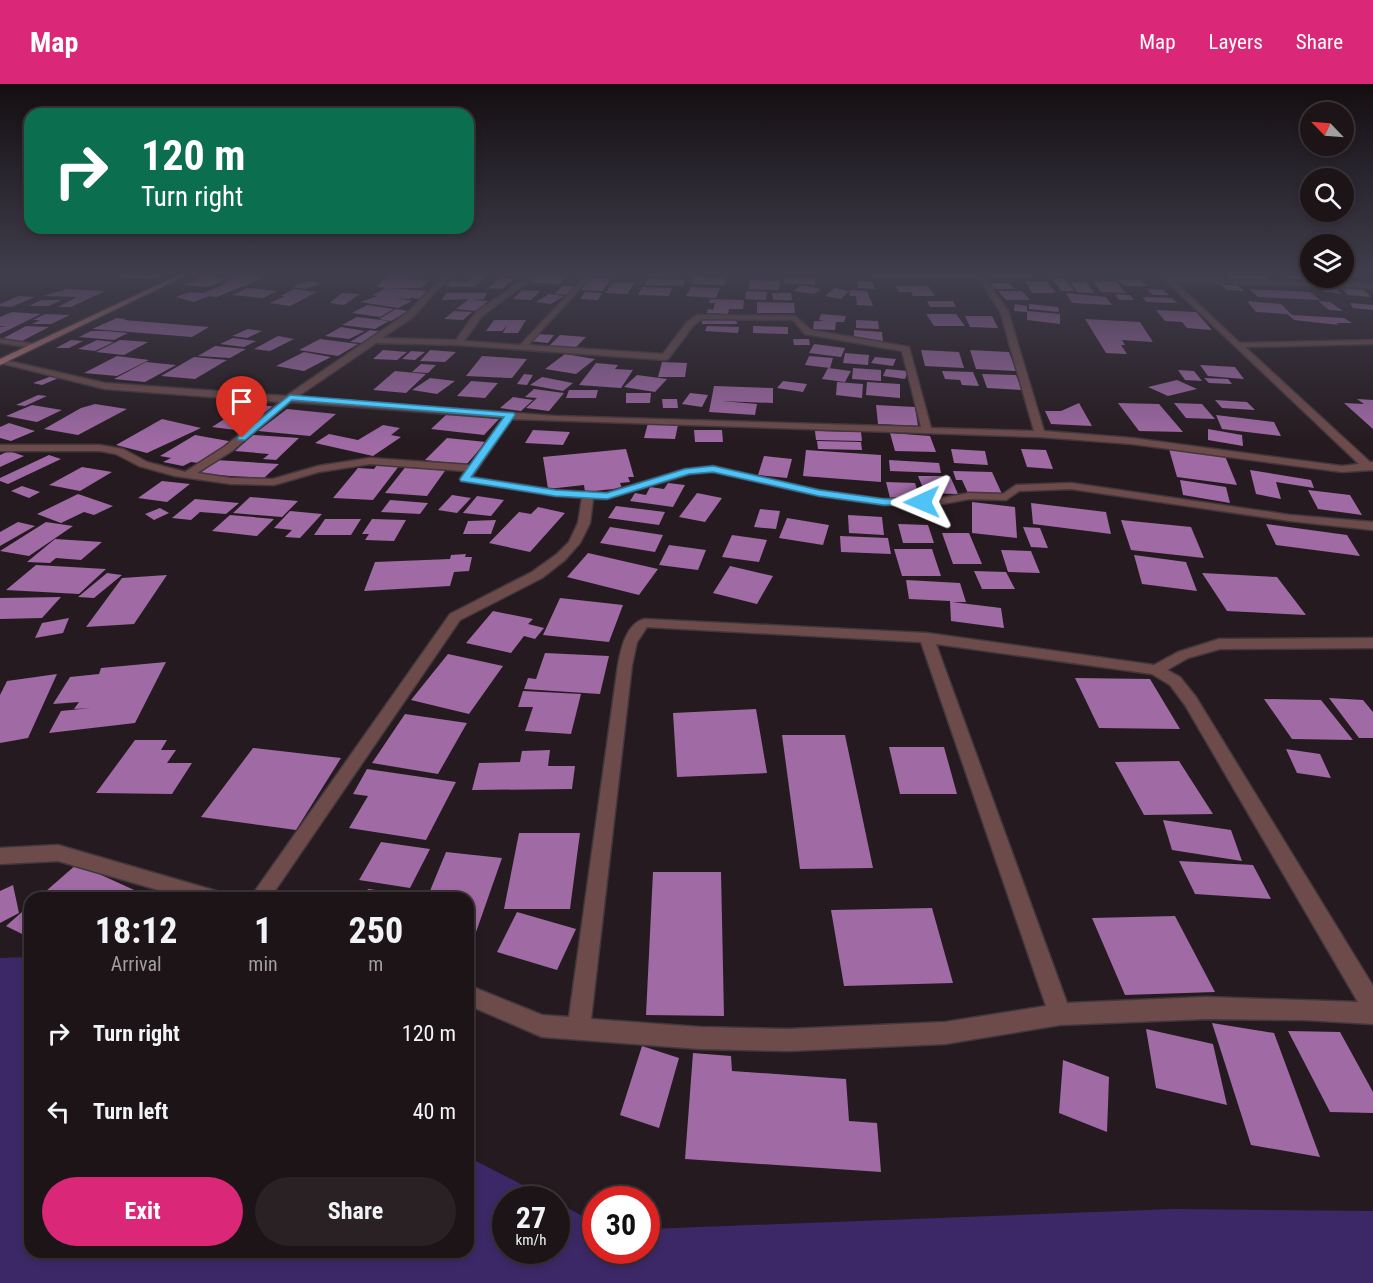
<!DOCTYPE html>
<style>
body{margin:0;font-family:"Roboto Condensed",sans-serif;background:#292124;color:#f1f3f6;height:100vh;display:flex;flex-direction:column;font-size:22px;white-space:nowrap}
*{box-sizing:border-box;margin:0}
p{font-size:20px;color:#a09ea1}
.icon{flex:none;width:33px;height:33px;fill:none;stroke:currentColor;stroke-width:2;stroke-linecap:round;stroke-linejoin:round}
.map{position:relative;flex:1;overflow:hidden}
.drawer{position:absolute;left:24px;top:808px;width:450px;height:366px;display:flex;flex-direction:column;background:#1c1417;border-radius:18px;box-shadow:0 3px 9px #0003,0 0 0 2px #3a3336}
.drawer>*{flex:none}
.top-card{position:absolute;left:24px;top:24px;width:450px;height:126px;border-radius:18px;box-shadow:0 3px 9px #0003,0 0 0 2px #3a3336;background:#0b6e4f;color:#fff;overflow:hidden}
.needle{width:39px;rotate:295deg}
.controls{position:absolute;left:1300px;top:18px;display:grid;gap:12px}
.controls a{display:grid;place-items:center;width:54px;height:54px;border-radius:50%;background:#1c1417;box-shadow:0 3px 9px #0003,0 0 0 2px #3a3336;font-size:30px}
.speed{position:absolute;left:492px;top:1102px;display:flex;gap:12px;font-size:30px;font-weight:700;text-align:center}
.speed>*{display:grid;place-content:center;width:78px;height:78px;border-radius:50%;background:#1c1417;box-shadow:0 3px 9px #0003,0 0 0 2px #3a3336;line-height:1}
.speed small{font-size:15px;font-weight:400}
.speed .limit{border:9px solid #d22;background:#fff;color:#111}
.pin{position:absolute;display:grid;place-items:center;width:51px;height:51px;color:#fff;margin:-62px -26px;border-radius:50% 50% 50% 0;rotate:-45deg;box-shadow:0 0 6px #0007}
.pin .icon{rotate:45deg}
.me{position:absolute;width:66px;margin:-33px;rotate:269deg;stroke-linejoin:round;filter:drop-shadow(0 0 4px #0008)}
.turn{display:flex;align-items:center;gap:21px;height:126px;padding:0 18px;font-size:27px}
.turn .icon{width:78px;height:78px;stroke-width:2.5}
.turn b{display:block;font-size:42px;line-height:51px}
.eta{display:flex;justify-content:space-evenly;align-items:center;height:102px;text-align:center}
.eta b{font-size:36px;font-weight:700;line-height:42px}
.action{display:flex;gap:12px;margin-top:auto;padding:12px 18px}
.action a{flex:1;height:69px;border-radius:36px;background:#db2777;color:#fff;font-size:24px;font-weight:700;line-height:69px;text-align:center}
.action a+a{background:#292124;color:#f1f3f6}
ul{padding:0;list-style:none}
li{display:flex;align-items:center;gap:18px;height:78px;padding:0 18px}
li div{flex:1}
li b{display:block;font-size:22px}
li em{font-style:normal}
header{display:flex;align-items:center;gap:36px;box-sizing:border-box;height:84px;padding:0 30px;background:#db2777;color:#fff}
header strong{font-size:28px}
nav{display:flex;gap:33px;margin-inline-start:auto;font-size:21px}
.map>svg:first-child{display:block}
</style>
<header>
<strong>Map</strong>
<nav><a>Map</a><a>Layers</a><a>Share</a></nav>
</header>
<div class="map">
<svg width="1373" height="1199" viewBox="0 0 1373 1199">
<rect width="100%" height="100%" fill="#251a1f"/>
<path fill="#3d2867" d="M28 873 30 1168H468V1073L552 1116H506V1167H556L557 1118 595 1139 596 1167H646L647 1145 1174 1125 1373 1127V1199H0V874Z"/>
<path fill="#a06aa5" d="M124 191H160L152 195 119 193Z
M242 191 266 193 217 213 209 212 194 218 176 213 190 208 203 209 228 199 222 198Z
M389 191H413L408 195 385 194Z
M541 191 568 193 559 201 531 198Z
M1188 191H1219L1224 195 1191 194Z
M1225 191H1263L1272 198 1231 196Z
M1285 191H1311V194H1318L1322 197 1288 194Z
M204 192 227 194 209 203 184 201Z
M474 192 485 193 474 203 446 202 451 197 468 198Z
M695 193 726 194 724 201 692 200Z
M785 193 815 194V201L784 199Z
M500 194H514L503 205 488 204Z
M588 194 611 195 603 207 579 206Z
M385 195 430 196 422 204H388L431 207 420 215 412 214 418 210 409 215 395 214 412 217 398 224 360 218 378 212 372 211 386 204 376 203Z
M648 195 685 196 683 202 645 201Z
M1053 195H1065L1074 207H1061Z
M750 196 780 197 779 206 749 205Z
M1118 196H1140L1147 202H1125Z
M308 197 321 199 306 205 292 203Z
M857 197 873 198 875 205 858 204Z
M1025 197 1047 198 1056 209H1032Z
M1093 197 1117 198 1126 209 1101 208Z
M614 198 635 199 627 210 605 209Z
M1070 198H1086L1094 209 1077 208Z
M989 199H1009L1015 205H995Z
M1219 199 1236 200 1244 207 1227 206Z
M801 201 821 205 814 210 793 207Z
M562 202H577L570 211 555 210Z
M896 202H928L935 212H913L911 208H899Z
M642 203 672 204 669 212 638 211Z
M691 203 720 204 716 214 686 212Z
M1320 203 1337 205 1341 210 1325 208Z
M248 204 277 207 263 214 232 211Z
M834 204 849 207 841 215 825 212Z
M1342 204 1364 206 1371 213 1348 211Z
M67 205 105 207 71 223H58L77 213 43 212Z
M294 205 317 208 290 222 270 219 285 212H280Z
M1147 205 1163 206 1169 211H1153Z
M1249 205 1310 208 1320 216 1258 213Z
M522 206 540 207 531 216 513 215Z
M849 206 867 207 873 222 857 221 856 212H850Z
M746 207 767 208 766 216 745 215Z
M998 207H1022L1030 216H1006Z
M585 208 602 209 598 216 580 215Z
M342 209 360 210 344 221 330 219Z
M446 209H487L484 215 472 216 488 217 476 227 456 225 469 215 442 216Z
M772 209H791L792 216H773Z
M1066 209 1106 213 1112 221 1072 219Z
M549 210 564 212 551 220 536 218Z
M1115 210 1130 211 1134 216H1119Z
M19 212 35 213 11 223 0 222V220Z
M1142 213 1172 214 1177 219 1147 218Z
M710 215 744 216 743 225H729L728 230 707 229 708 225 713 226 715 219H709Z
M41 216H61L49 222H29Z
M927 217H953L956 223H930Z
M1247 217 1281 220 1292 231 1344 234 1352 239H1336L1339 241 1294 236 1287 230 1256 228Z
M1318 217 1330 218 1343 227 1329 226Z
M757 218 794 219 795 229H757Z
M1350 219 1373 221V226L1353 224Z
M1015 220 1027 222V228L1014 227Z
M1029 220 1058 223 1059 228 1029 225Z
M367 221 394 225 380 233 352 229Z
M396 225 408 227 391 237 379 235Z
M1156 226 1196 228 1212 246 1187 244 1182 238 1165 237Z
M454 227 472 228 463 236 444 235Z
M1027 227 1060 230V240L1027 236Z
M12 228 41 230 0 250V243H6L0 242V233Z
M45 230 70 231 51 240H32L40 236H33Z
M821 230 846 232 844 238H836L835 246 813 245 814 237H824L819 236Z
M926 230H956L965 242H934Z
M965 232H992L998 244 970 243Z
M357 233 389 237 375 245 342 241Z
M117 234 126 235 124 236 209 243 192 253 92 245Z
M702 234H736L737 240H702Z
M1085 235 1140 238 1153 258 1122 256 1125 261H1121L1127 270 1106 269Z
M494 236H526L518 249H503L507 241 502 247H486Z
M856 236 878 237 879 245 856 244Z
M26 242 49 243 22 257 0 256Z
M707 242 739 243 738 249 705 247Z
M753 242 788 243V250L753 249Z
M341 243 365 247 349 255 325 252Z
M248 245 262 247 247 254 232 252Z
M370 246 382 248 362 259 350 258Z
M854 246 882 248 883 257 854 255Z
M91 247H106L128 249 114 256 79 253Z
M535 250 554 251 548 259 529 257Z
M560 251 586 253 573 266 548 263Z
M278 252 294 255 270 267 254 265Z
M233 254 256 257 244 263 220 260Z
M320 255 358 260 338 272 299 266Z
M793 255H809L810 261H794Z
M71 256 83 257 69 264H56Z
M97 256 114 258 95 267 78 265Z
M120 256H121L148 258 124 271 96 268Z
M814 260 845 264 841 273 809 269Z
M215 262 246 265 230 274 198 272Z
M383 266 407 268 397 276 373 275Z
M430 266 456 268 445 278 420 277Z
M921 266 959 268 964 284 925 282Z
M970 266 1009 268 1016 287 976 285Z
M411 267 425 268 415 276 402 275Z
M304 268 331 273 304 287 276 282Z
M845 269 869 271 868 281 843 279Z
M565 270 595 275 576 290 545 285Z
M117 272 149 276 117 292 84 289Z
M482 272 527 275 512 294 466 292Z
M809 272 833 274 830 284 805 281Z
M194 273 227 276 195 295 161 292Z
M875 273 896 275 893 282 871 279Z
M146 278 176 281 145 298 114 295Z
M662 278 687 279 685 293H658Z
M596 279 618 281 615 285 633 286 621 304 579 301Z
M421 280 436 281 428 289 412 288Z
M1200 281 1235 283 1244 295 1208 292Z
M828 284 851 287 845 298 822 295Z
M853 284 881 286V297L852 295Z
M886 285 908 287 905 295 883 292Z
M1178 286 1194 287 1202 297 1185 296Z
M395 287 426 290 406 309 373 306Z
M942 287 973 288 979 302 962 301 960 296 945 295Z
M524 290 533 291 527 301 517 300Z
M982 290 1016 291 1022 306 987 304Z
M637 291 667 295 655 308 624 303Z
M52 292 61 293 42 301 33 299Z
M542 293 573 299 563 307 530 301Z
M430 294 455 297 437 310 412 306Z
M1204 294 1228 295 1232 300 1209 299Z
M1177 296 1197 305 1168 312 1148 303Z
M471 297 498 299 485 314 457 312Z
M783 297 807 300 803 308 777 304Z
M837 298 863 300 862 314 836 311Z
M867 298 900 300V314L866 311Z
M714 302 773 304V319L721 317 757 320 755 331 709 328Z
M534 305 564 309 549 327 526 324 537 314 525 313Z
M569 306H598L596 314H566Z
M626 309H651L650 319H626Z
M690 309 708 311 702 323 682 320Z
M38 311 47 312 25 322 16 321Z
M513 313 533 316 521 327 500 324Z
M662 315H677L678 324H663Z
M1357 315 1373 316V345L1344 319 1364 320Z
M1215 316 1247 318 1255 326 1222 324Z
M1079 319 1092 342 1051 340 1045 327H1061Z
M1118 319 1159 320 1183 348 1139 347Z
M1174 319 1202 320 1215 335 1186 334Z
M95 320 127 325 78 351 44 345 81 324Z
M248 320 278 323 244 347 212 343Z
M32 321 62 326 37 338 6 332Z
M876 321 915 323 918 342 878 340Z
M287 325 336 330 310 352 258 347Z
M447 330 499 335 484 351 431 345Z
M1216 331 1274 338 1281 352 1222 345Z
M162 335 201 344 147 369 116 361Z
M9 339 35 347 11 357 0 354V343Z
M648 339 678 341 675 355 644 354Z
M383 341 400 344 391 351 401 353 373 372 315 359 329 350 358 356Z
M1208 345 1242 351 1243 362 1208 356Z
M533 346 570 348 563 361 525 359Z
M694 346H722L723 358H695Z
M815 347 861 348 862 357 816 356Z
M890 349 930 352 936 368 895 367Z
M195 351 234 358 199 379 191 378 183 382 163 378 171 374 160 372Z
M253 351 299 354 276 376 263 375 269 370 235 367Z
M447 354 486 358 466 381 425 376Z
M817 357 861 358 862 366 818 365Z
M626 365 634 393H628L630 398 620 399 622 404 585 408 584 401 548 405 543 373Z
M951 365 985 367 988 381 954 379Z
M1021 365 1046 366 1053 385 1027 383Z
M1169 365 1225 372 1237 401 1177 393Z
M806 366 881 371V398L803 392Z
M9 367 24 372 0 383V371Z
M49 371 61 375 8 400 0 397V394Z
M764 372 792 375 787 394 758 391Z
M216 376 279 380 264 394 199 390Z
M889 376 939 379 941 389 890 387Z
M377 381 399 382 373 416 333 414 358 384 374 385Z
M407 381 447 384 427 412 385 409Z
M82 383 112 388 80 407 49 401Z
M1250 386 1311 396 1314 404 1276 398 1281 415 1256 410Z
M953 387 992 388 1002 410 968 409 962 396H956Z
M918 392H950L958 410 925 409Z
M1180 396 1226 403 1230 419 1183 411Z
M162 397 190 400 167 418 138 414Z
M886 398 915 399 920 415 890 414Z
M668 399 685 401 673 423 630 417 635 409 646 411 650 403 664 405Z
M22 402 40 408 29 414 11 407Z
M1308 406 1350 411 1362 431 1318 425Z
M697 409 722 414 705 438 679 433Z
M78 410 113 422 94 431 84 428 61 439 37 430Z
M452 411 471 414 457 429 438 426Z
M477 412 504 416 491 432 463 429Z
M250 413 298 417 282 433 233 429Z
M195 415 239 419 226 430 200 428 191 436 172 434Z
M390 416 428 419 420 430 381 428Z
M972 418 1015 423 1017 454 972 449Z
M1031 419 1106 428 1111 450 1033 440Z
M616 422 665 428 659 441 608 434Z
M538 423 565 429 530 468 489 459 519 428 531 430Z
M160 424 169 429 154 436 145 430Z
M760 425 780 427 776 445 754 443Z
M290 427 322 430 300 454 285 453 292 446 274 444Z
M230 431 274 435 257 452 212 447Z
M848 431 882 433 884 451 849 449Z
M787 434 829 441 823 461 779 454Z
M325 435H361L351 451H314Z
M372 435 406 436 394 457 365 456 369 450H362Z
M496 436 491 450H463L468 437Z
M1121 436 1191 443 1204 474 1131 466Z
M18 438 35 442 0 462V448Z
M46 438 73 442 29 472 0 467Z
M898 440 928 441 934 459H903Z
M1266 440 1347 451 1360 472 1276 461Z
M610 443 663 451 655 468 600 459Z
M1023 443 1040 444 1048 464 1031 463Z
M942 449H969L982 480H953Z
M732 451 767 456 759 478 722 473Z
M840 452 888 454 891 470 841 468Z
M55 455 102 458 81 476 56 474 50 479 27 478Z
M669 461 706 466 698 486 659 481Z
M894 465H932L941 492H902Z
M1001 466 1031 467 1040 489 1008 488Z
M588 469 658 485 639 511 567 493Z
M466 470 465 473H472L469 487 454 488 450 502 364 507 375 478 450 475 451 471Z
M1134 471 1186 478 1197 507 1142 500Z
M36 481 106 485 79 510 6 506Z
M730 482 773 492 757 520 713 509Z
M974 487 1006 488 1015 505H982Z
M107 489 122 491 94 514 78 513Z
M1202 489 1277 493 1306 531 1227 527Z
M167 491 134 540 86 543 122 494Z
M906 496 960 499 966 518H952L1001 524 1004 544 951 537 950 517 909 515Z
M61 513 42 534 0 535V514Z
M560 514 623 521 609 558 543 551Z
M493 527 533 535 528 540 544 544 535 555 524 552 511 569 466 559Z
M69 534 63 549 35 554 42 539Z
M545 569 609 572 600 610 524 605 528 594 536 595Z
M448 570 503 582 469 630 411 616Z
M166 578 135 639 49 649 61 627 91 624 74 625 79 618 53 620 70 593 99 590 101 584Z
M57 590 28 654 0 659V611L7 597Z
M1075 594 1150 595 1180 645 1099 644Z
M523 607 581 610 571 650 525 647 533 623H518Z
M1329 614 1363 616 1373 628V654H1359Z
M1264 615 1321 616 1353 656 1292 655Z
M756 625 767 689 677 693 673 629Z
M405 630 467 639 438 690 372 679Z
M782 651H845L873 784 800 785Z
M135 656H167L161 666H176L167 679H192L172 710 96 709Z
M889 663H944L957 710H900Z
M253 664 341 674 296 746 201 733Z
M1286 665 1320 670 1331 694 1297 689Z
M550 666 548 682H575L572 705 472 706 479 679 520 678 522 667Z
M1179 677 1213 730 1144 731 1115 678Z
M367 685 456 698 426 756 349 744 368 712 353 710Z
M1163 736 1231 746 1242 777 1172 766Z
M519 749H580L570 825H504Z
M381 758 430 765 410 804 359 796Z
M446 768 502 774 475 851 468 850V814H427Z
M1179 777 1253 781 1271 815 1195 810Z
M77 780 143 810 139 814H38Z
M653 788H721L724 932 646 931Z
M13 801 19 829 0 839V807Z
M368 805 392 808 389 814H363Z
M30 821V854L6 842Z
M932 824 953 899 844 902 831 826Z
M517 828 576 845 557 886 497 868Z
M1175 832 1215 908 1125 911 1092 834Z
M1212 939 1274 949 1320 1073 1251 1061Z
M1146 945 1213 960 1227 1021 1156 1004Z
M1288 947 1340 948 1373 1008V1029L1330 1028Z
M642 962 679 974 659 1044 620 1031Z
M693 969 731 972 732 987 846 995 849 1037 877 1039 881 1088 685 1075Z
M1063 976 1109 993 1107 1048 1059 1029Z"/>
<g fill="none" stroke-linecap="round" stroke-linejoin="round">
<g stroke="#41373c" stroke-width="3">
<path id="minor" d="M445 191H451L412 234 382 254 456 256 476 228 530 191H537L482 232 464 257 520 261 587 191H593L528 261 663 270 687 238 697 231 795 232 811 246 909 263 931 344 1034 347 1000 227 977 193H873L870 191H1032L1029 193H984L1008 227 1044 347 1132 354 1342 382 1359 380 1160 191H1167L1170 194 1373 200V204L1175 198 1240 259 1373 256V260L1245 263 1370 378H1373V386L1342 388 1132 360 1040 353 512 335 472 393 555 406 606 409 685 385 713 382 819 406 883 415 942 414 969 409 1003 410 1016 401 1071 399 1290 431 1373 438V446L1290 437 1071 405 1019 407 1006 416 969 415 942 420 883 421 819 412 713 388 690 390 607 415H593L590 439 580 459 565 476 542 494 460 536 270 814H250L450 530 532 488 557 470 569 458 578 439 582 414 555 412 461 397 460 395 465 387 370 380 319 388 274 401 231 400 175 392 139 382 116 370 100 367H0V361H100L123 365 147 378 185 388 224 363 280 318 105 305 0 279V275L105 299 286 312 406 230ZM702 235 793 236 805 250 902 267 921 343 556 332 297 313 376 259 458 261 665 276 668 275 693 242ZM290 318 503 334 470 381 370 374 318 382 273 395 231 394 197 389 232 367Z
M0 255 34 260 38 262 34 264 0 259Z
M644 535 927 549 1154 581 1178 568 1219 555 1373 554V564L1220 565 1188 574 1167 586 1180 593 1196 613 1373 902V940L1304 936 1206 935 1060 941 945 960 789 967 700 965 542 953 468 921V901L542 931 569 933 618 581C621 565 626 540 644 535ZM647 543 921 558 1046 922 945 938 789 945 700 943 591 935 632 581 637 558ZM936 560 1152 590 1170 601 1185 621 1358 918 1206 913 1067 919Z
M58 761 213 806 220 808 223 814H186L58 777 0 780V764Z"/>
</g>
<g stroke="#41373c" stroke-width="3">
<path id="major" d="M179 191H187L0 281V275Z"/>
</g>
<use href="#minor" fill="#6d4b4a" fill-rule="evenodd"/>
<use href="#major" fill="#bd7675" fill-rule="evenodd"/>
</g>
<linearGradient id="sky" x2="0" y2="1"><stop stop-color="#140e11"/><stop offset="0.53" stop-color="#403e4d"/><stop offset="1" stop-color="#403e4d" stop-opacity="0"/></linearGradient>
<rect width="1373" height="359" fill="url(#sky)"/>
<path fill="#4fc3f7" stroke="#337fa1" stroke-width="1.5" d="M290 311 514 329 515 331 471 393 555 406 607 409 685 385 713 382 819 406 884 415H922L928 418 922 421H884L819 412 713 388 689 390 607 415 555 412 461 397 460 395 504 333 292 316 245 356H238V353Z"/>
</svg>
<div class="controls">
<a><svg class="needle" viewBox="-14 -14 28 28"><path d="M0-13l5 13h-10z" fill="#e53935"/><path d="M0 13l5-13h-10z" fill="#a09ea1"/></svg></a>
<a><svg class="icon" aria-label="search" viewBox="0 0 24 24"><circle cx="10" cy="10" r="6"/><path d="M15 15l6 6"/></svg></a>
<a><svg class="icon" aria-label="layers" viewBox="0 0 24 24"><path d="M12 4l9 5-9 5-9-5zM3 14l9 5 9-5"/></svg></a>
</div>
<div class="speed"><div>27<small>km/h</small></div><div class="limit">30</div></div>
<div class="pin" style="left:242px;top:354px;background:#d93025"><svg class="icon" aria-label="arrive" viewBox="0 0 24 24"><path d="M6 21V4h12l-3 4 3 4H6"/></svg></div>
<svg class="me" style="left:922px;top:418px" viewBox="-20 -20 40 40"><path d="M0-17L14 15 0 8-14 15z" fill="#4fc3f7" stroke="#fff" stroke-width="4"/></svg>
<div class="top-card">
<div class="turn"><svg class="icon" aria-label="right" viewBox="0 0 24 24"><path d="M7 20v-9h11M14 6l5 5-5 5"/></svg><div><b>120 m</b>Turn right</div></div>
</div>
<section class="drawer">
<div class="eta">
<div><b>18:12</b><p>Arrival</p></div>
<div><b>1</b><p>min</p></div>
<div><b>250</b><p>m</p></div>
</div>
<ul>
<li><svg class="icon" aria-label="right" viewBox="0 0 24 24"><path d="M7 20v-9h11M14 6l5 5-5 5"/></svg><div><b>Turn right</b></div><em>120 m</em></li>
<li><svg class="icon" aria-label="left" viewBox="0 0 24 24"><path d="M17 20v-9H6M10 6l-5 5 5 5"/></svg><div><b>Turn left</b></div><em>40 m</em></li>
</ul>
<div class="action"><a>Exit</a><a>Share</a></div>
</section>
</div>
